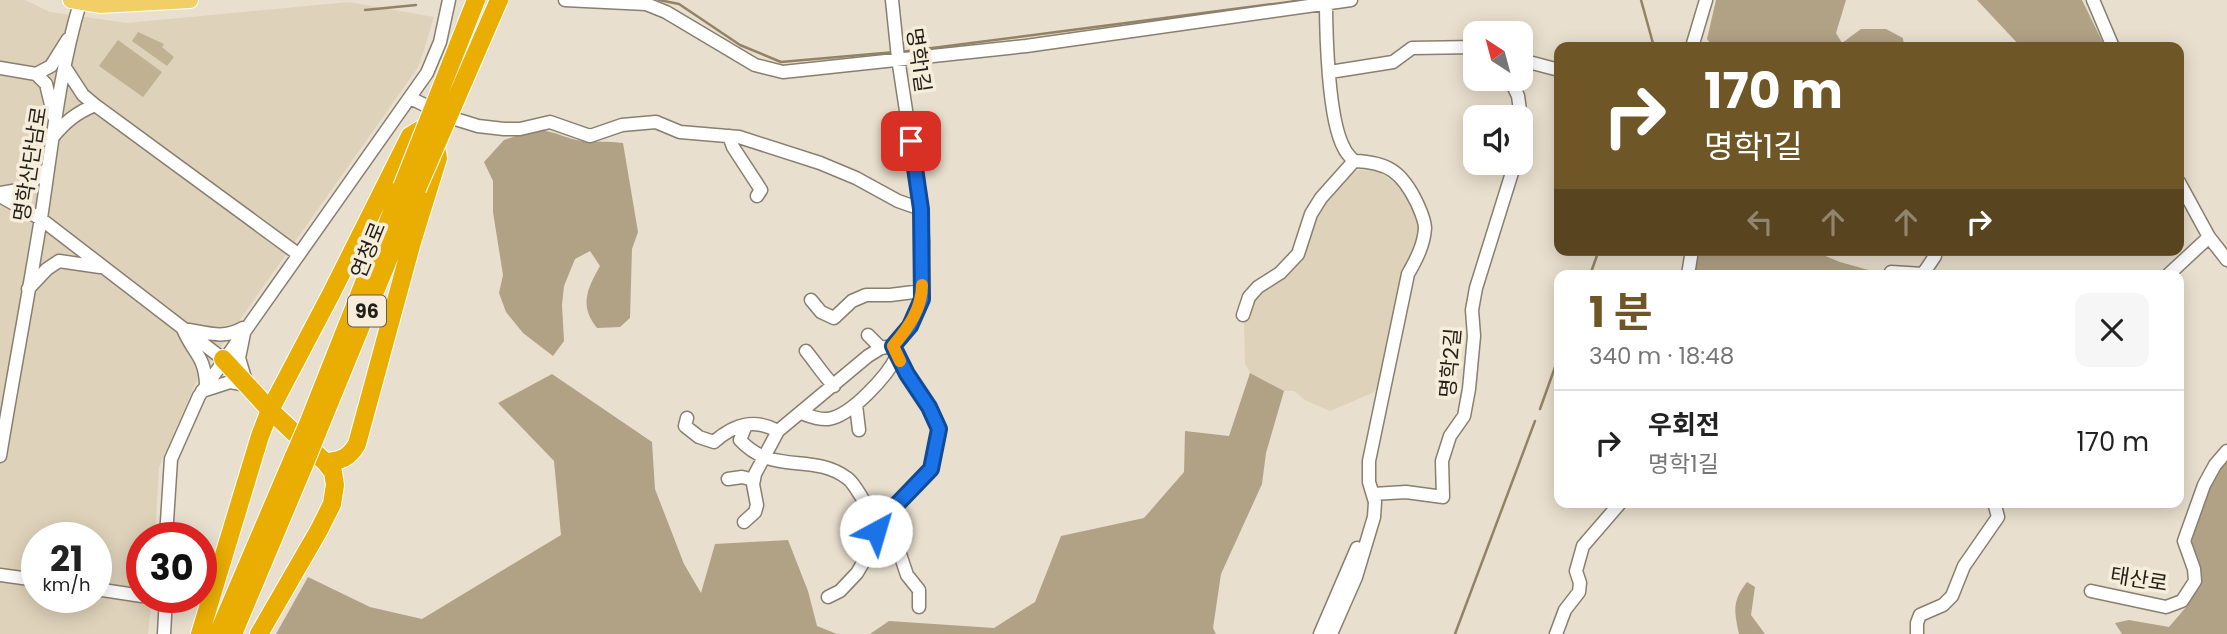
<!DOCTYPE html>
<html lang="ko">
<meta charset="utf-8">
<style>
body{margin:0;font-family:Poppins,"Noto Sans KR",sans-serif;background:#f6f6f6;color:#222;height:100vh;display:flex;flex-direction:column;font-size:26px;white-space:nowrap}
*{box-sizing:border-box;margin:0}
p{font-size:23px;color:#767676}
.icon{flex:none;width:38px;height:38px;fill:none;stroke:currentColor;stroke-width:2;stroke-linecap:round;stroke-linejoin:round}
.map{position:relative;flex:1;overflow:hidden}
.sheet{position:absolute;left:1554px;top:270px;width:630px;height:238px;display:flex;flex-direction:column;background:#fff;border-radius:14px;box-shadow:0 4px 18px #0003}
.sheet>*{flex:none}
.top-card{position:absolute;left:1554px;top:42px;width:630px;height:214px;border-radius:14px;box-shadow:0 4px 18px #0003;background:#6e5627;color:#fff;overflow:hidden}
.needle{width:46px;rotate:324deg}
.controls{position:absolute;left:1463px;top:21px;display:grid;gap:14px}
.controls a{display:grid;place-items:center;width:70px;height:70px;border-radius:14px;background:#fff;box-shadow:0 4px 18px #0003;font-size:35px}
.speed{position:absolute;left:21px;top:522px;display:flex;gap:14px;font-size:35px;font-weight:700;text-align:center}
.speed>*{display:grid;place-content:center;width:91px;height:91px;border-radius:50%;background:#fff;box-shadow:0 4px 18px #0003;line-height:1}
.speed small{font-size:18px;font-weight:400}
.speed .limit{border:10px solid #d22;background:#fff;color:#111}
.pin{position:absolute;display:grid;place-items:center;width:60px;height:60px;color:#fff;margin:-30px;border-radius:14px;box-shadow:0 4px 10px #0006}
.me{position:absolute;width:77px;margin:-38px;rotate:39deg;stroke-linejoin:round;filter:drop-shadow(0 0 5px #0008)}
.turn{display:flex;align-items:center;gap:24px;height:147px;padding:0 35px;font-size:32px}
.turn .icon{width:91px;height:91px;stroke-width:2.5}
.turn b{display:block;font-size:49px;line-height:60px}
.lanes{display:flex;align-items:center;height:66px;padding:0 35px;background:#0003;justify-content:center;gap:35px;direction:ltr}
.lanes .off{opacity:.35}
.round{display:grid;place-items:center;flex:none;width:74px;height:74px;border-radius:14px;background:#f6f6f6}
.headline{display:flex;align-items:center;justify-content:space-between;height:119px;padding:0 35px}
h1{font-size:42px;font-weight:700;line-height:52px;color:#6e5627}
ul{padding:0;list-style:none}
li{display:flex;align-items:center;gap:21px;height:105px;padding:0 35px;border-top:2px solid #e0e0e0}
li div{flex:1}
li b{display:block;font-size:26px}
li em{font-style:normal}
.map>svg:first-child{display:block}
</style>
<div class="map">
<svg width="2227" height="634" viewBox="0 0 2227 634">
<rect width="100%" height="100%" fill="#e9dfce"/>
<path fill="#dfd2ba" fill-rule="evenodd" d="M0 0H25L50 12 127 23 349 2 434 17 419 66 196 382 159 467 155 537H142V597H152L148 634H0ZM37 537H96V597H37Z
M1358 170 1378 171 1402 188 1421 220 1420 238 1383 386 1370 394 1330 411 1305 400 1294 391H1284L1250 373 1245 364 1244 322 1251 301 1290 271 1304 257 1315 218 1341 183Z"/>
<path fill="#c0b193" d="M138 32 164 44 162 47 174 57 167 66 132 41Z
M118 40 162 72 143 97 99 66Z"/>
<path fill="#b1a285" d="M1716 0H1846L1836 33 1842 43 1861 29H1886L1903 38 1904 47H1713L1707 39Z
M1977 0H2082L2105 47H2021Z
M534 130C555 130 565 139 583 141 596 142 609 141 623 143L638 232 632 249 630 318 620 327 597 328C579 306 587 289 600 266L590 251 575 259 564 286 562 305 564 341 553 356 523 333 506 312 499 293 503 275 493 212V181L484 162 504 140Z
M1698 250H1816L1818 253 1840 262 1886 275H1693Z
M1250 373 1284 391 1266 453 1262 484 1221 574 1213 628 1216 634H870L889 621 994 628 1035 602 1061 536 1144 518 1184 472 1185 431 1229 436Z
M552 374 652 442 655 489 684 564 701 593 715 544 788 540 808 591 817 626 837 634H276L308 577 370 607 422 619 561 535 554 461 498 403Z
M2227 456V634H2122L2115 623 2129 620 2169 627 2187 606 2198 581 2188 539 2205 491Z
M1747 582 1755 587 1751 615 1765 634H1739C1734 611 1732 601 1747 582Z"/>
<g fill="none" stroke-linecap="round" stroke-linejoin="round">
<path stroke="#928367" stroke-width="2.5" d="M659 0 679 4 740 45 781 62 895 52
M1641 0 1654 47
M365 10 416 5
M901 52 1304 0
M1590 275 1599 250
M1540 409 1559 356
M1455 634 1535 421"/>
<g stroke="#887f6f" stroke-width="15">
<path id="minor" d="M565 0 646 4 666 12 755 65 783 72 1026 46 1351 0
M2093 0 2113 47
M1692 47 1706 0
M1521 60 1559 70
M0 68 36 74
M1330 72 1393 62 1412 48 1475 47
M36 74 51 66 68 39
M36 74 46 84 54 117
M1510 79 1518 96 1521 117V142
M410 98 452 118 478 126 504 129H520L550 122 590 136 622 125 656 122 680 132 739 137 820 163 856 178 898 201 921 209
M95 105 298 254
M729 136 733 147 761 190 757 196
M52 138C65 122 76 113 95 105L83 95 66 69
M2179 182 2209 237 2227 260
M0 193 24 189 48 168
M0 196 41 219 223 359
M1891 272 1923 274 1935 256 1933 250
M1688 275 1692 250
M2168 275 2209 237
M28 289 47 269 59 261 100 267
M811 300 821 312 834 318 852 301 866 295H890L922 291
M1243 315 1249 297 1258 287 1280 273 1298 254 1311 214 1321 198 1354 161C1350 157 1346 153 1344 148 1328 120 1326 33 1326 0
M868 335 881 348
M806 351C816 363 823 375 834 386
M206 384C205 356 193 353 183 329 205 332 223 340 243 328
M202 391 230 382 247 385 239 358 244 333
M856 405 859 430
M801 413C809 416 818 420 828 419 851 416 887 376 897 356
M687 418 685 426 699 437 714 442C734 424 754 418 778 431
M746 425 740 440C773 476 812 452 847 478 856 484 869 512 878 524
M0 456C13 377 28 298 41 218 52 146 59 73 80 3
M728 479 742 477 754 480
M1373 494 1406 492 1443 497 1442 461 1450 436 1464 416 1469 389 1474 336 1472 310 1476 288 1515 163
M744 522 755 512 757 505 753 484 755 474 778 431 868 356 881 348 893 346 910 326 922 299 923 242 921 209 898 58 892 0
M876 531 900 554 907 575 919 590V607
M166 537 171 459 199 396 427 73 440 42 449 0
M0 575 37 580
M96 589 142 596
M2091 591 2166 607 2182 601 2195 581 2194 569 2184 541 2204 485 2215 465 2227 451
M828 597 840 591 857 573 867 556 878 524 931 469 939 429 929 407 907 374 893 346
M164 634 166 597
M1320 634 1357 548
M1331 634 1356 577 1374 517 1375 502 1369 482V461L1408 274C1416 260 1424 245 1425 228 1425 220 1420 210 1417 203 1402 172 1388 162 1354 161
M1556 634 1565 610 1579 592 1580 583 1576 571 1583 546 1621 502
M1917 634V623L1920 615 1943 605 1952 596 1964 566 1998 517 1994 502"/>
</g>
<g stroke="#fff" stroke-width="18">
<path id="major" d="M71 0 101 5 190 0"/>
</g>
<g stroke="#fff" stroke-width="20">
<path id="highway" d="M223 359 270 410 325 462 333 472 335 485 332 504 319 530 259 634
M308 424 402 187
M317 433 417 189
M325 462C341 461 349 458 357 444L412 242 438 158 437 152
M200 634 260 436 270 410 331 294 410 136 425 127
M218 634 294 456
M233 634 304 465"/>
</g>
<use href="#minor" stroke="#fff" stroke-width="12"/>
<use href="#major" stroke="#f2ce67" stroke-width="16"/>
<use href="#highway" stroke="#eaae02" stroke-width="18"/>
<g stroke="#fff" stroke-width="20" stroke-linecap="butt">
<path id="highway-bridge" d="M402 187 476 0
M417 189 499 0
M294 456 308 424
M304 465 317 433"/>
</g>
<use href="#highway-bridge" stroke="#eaae02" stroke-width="18"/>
</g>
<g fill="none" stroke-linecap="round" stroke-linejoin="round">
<g stroke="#114b97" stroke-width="18">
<path id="route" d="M876 531 878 524 931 469 939 429 929 407 907 374 893 346 910 326 922 299 921 209 911 141"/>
</g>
<use href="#route" stroke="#1a73e8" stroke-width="12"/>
<path stroke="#f59e0b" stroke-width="12" d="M900 361 893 346C908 328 922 309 922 285"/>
</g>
<g text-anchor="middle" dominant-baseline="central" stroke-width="7" stroke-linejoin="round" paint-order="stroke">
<rect fill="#f6eddb" stroke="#625c52" stroke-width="2" x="348" y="295.5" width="38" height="31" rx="5"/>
<g font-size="19" font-weight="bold" fill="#221e18">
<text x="367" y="311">96</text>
</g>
<g font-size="21" fill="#221e18" stroke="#f6eddb">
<text transform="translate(919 60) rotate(82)">명학1길</text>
<text transform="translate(30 164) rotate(-81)">명학산단남로</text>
<text transform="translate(368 250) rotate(-68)">연청로</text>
<text transform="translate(1450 363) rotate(-85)">명학2길</text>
<text transform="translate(2139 579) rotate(9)">태산로</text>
</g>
</g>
</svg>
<div class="controls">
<a><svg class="needle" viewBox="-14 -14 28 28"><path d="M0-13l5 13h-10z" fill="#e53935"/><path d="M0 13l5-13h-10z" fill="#767676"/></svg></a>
<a><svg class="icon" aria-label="sound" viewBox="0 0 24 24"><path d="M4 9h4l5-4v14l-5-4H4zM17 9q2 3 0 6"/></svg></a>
</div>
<div class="speed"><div>21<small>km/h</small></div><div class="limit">30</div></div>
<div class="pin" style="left:911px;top:141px;background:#d93025"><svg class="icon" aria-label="arrive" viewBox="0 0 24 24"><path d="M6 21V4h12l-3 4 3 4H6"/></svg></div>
<svg class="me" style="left:876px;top:531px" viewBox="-20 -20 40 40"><circle r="19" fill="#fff"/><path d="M0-13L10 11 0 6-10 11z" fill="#1a73e8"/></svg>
<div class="top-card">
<div class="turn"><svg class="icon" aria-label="right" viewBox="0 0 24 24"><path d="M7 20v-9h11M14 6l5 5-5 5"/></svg><div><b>170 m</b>명학1길</div></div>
<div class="lanes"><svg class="icon off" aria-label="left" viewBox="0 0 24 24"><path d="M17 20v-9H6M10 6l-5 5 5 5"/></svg><svg class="icon off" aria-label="ahead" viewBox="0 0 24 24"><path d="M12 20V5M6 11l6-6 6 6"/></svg><svg class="icon off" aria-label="ahead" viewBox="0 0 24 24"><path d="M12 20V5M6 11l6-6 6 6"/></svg><svg class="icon" aria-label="right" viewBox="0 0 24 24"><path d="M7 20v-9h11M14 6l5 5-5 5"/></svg></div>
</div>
<section class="sheet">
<div class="headline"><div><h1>1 분</h1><p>340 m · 18:48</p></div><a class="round"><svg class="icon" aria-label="close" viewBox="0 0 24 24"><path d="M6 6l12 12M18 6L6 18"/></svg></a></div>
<ul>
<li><svg class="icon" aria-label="right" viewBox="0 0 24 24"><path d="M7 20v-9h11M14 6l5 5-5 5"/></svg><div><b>우회전</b><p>명학1길</p></div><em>170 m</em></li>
</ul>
</section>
</div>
